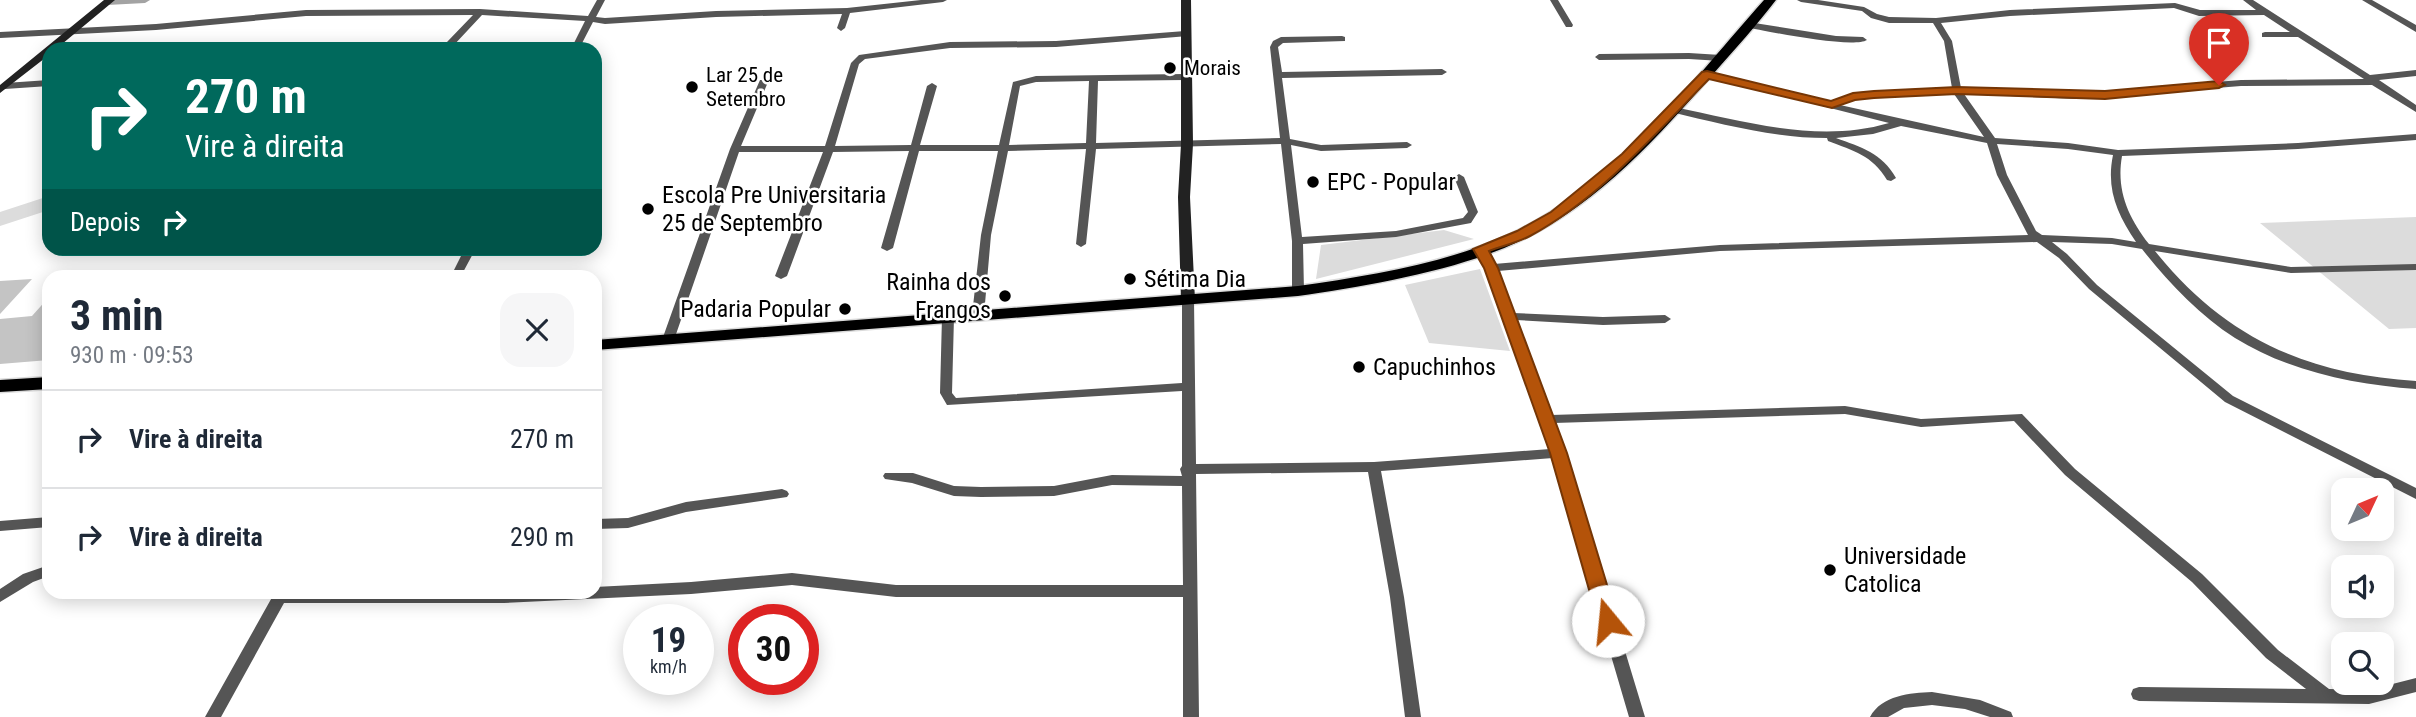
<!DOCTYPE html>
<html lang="pt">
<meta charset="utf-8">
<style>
body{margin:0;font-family:"Roboto Condensed",sans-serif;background:#f6f6f7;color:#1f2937;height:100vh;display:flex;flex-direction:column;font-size:26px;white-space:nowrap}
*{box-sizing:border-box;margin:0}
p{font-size:23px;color:#747a83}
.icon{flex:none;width:38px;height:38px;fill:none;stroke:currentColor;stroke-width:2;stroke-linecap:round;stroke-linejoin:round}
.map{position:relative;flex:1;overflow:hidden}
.drawer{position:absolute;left:42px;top:270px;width:560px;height:329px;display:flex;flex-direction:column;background:#fff;border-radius:21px;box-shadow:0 4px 18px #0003}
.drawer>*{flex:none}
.guide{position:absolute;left:42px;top:42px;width:560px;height:214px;border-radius:21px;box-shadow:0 4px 18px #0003;background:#00695c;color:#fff;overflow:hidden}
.needle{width:46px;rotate:46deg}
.controls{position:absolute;left:2331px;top:478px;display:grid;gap:14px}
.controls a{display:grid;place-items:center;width:63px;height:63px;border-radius:14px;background:#fff;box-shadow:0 4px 18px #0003;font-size:35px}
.speed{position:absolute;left:623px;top:604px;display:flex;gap:14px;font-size:35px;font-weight:700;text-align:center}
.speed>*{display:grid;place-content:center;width:91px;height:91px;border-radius:50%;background:#fff;box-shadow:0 4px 18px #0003;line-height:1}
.speed small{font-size:18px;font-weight:400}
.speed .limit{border:10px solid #d22;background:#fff;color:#111}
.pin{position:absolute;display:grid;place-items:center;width:60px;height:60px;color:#fff;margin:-72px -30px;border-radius:50% 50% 50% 0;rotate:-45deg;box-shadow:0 0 7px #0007}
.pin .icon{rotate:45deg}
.me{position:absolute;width:77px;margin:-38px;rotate:343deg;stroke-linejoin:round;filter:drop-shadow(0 0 5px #0008)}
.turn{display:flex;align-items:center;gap:24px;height:147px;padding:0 28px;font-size:32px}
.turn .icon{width:91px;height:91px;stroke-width:2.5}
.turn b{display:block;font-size:49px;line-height:60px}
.then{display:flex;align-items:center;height:66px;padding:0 28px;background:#0003;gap:14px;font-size:26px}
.round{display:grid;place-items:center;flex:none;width:74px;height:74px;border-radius:21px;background:#f6f6f7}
.summary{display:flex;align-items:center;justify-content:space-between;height:119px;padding:0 28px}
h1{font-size:42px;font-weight:700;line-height:52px}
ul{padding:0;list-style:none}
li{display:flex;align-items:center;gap:21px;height:98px;padding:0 28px;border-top:2px solid #e0e1e3}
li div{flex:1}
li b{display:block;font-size:26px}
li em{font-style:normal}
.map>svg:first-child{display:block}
</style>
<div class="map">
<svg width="2416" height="717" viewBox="0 0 2416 717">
<rect width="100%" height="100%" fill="#fff"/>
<path fill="#dcdcdc" d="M49 196V210L0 226V212Z
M2416 217V328L2389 329 2260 223Z
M1444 230 1474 239 1316 279 1321 245Z
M1480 269 1510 351 1429 343 1405 285Z"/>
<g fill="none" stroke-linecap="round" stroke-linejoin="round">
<path fill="#a3a3a3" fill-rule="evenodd" d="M104 0H150L145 3 107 5 104 4Z"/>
</g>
<path fill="#c4c4c4" d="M32 279 0 314V281Z
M49 297V360L0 364V319L32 316Z"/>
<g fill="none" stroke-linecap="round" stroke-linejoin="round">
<g stroke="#dbdbdb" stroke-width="3">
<path id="primary" d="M1764 0H1776C1757 25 1735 49 1714 73 1659 136 1600 202 1524 239 1462 270 1367 286 1298 296L595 350V340L1298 286C1368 276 1445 264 1510 234 1615 186 1689 84 1764 0Z
M49 377V389L0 392V380Z"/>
</g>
<path fill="#555" fill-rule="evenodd" d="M597 0H605L596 17 605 18 716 11 847 8 921 0H947L943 2 850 13 845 28 841 31 837 28 842 14 716 17 605 24 593 22 579 49H571L585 21 482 15 453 46H447V42L473 15 306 16 156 30 0 38V32L156 24 306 10 480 9 588 16Z
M1550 0H1558L1573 25 1572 27H1566Z
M1797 0H1818L1864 7 1877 14 1889 17 1936 18 2010 10 2175 3 2200 10H2256L2243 0H2253L2370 75 2416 70V76L2379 80 2416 105V112L2372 85 2241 86 2078 99 1964 94 1995 138 2068 143 2118 150 2298 143 2416 134V140L2298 149 2122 156C2116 190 2128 217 2149 244L2291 267 2416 264V270L2291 273 2155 251C2225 338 2306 374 2416 381V389C2355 385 2288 371 2235 338 2199 315 2168 282 2142 249L2112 244 2052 242 2067 254 2097 285 2233 396 2416 488V499L2225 402 2089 289 2059 258 2037 242 1720 251 1498 271 1513 313 1603 317 1665 315 1671 319 1665 323 1603 325 1516 320 1551 415 1845 406 1921 419 2022 414 2075 469 2202 574 2278 650 2329 689 2369 690 2416 678V692L2369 704 2139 701 2133 699 2131 694 2133 689 2139 687 2306 689 2266 658 2192 582 2065 475 2014 421 1921 427 1845 414 1554 423 1565 453 1645 717H1629L1553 458 1381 471 1404 597 1421 717H1405L1390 597 1368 472 1196 474 1199 717H1183V597H896L792 585 691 594 504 603H284L221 717H205L275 592H595V587L691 582 792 573 896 585H1183L1182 486 1112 485 1054 496 981 497 954 496 912 483 885 479 883 476 885 473H913L954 486 981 487 1054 486 1112 475 1182 476 1180 469 1182 466V391L947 405 940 393 942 317 944 314 948 313 954 317 952 393 956 398 1182 383V300L1184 298H1192L1194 300 1196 464 1374 462 1550 449 1485 268 1474 249 1476 247H1484L1494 264 1720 245 2028 235 1997 175 1987 143 1901 126 1873 134 1836 138C1861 147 1882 153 1896 178L1891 181 1887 180C1872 155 1854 151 1828 141L1827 138C1775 138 1721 124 1671 112L1669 110 1674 107C1744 121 1818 144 1889 123L1704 76 1702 74 1707 71 1830 103 1861 92 1952 88 1944 41 1933 23H1889L1871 18 1862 11 1801 2ZM2174 8 2199 16 2264 15 2290 32H2265L2262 33V37H2298L2364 79 2241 80 2078 93 1961 88 1952 41 1941 23 2010 16ZM1954 94 1984 137 1840 105 1862 98ZM1997 144 2068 149 2113 155C2106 189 2117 214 2136 242L2112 238 2042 235 2036 231 2007 175Z
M2362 0H2372L2416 25V32Z
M1748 22 1836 36 1863 37 1867 40C1852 49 1766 31 1745 27V23Z
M1185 31 1188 32V36L1056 47 950 48 865 59 859 64 835 146 911 145 927 86 932 83 937 86 920 145H999L1013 82 1036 76 1185 74 1190 77 1185 80 1098 81 1096 143 1280 138 1270 47 1273 41 1281 37 1342 36 1345 37V41L1283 43 1278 47 1282 72 1442 69 1447 72 1442 75 1282 78 1290 139 1321 145 1407 142 1412 145 1407 148 1321 151 1291 145 1302 237 1396 231 1463 218 1468 212 1454 177 1459 174 1464 177 1478 212 1471 223 1396 237 1303 244 1304 291 1298 294 1292 291V241L1281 144 1096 149 1086 244 1081 247 1076 244 1086 149 1008 151 991 235 984 315 978 319 972 315 981 235 998 151H919L893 248 887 251 881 248 909 151 833 152 787 276 781 279 775 276 823 152H739L674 340 668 344 662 340 730 149 760 80H766L768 82 741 146H825L851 63 859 55 950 42 1056 41ZM1089 81 1086 143 1009 145 1020 86 1036 82Z
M1689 53 1721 55 1725 58 1721 61 1689 59 1599 60 1595 57 1599 54Z
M49 80V86L5 89 0 86 5 83Z
M465 248H476L461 276H451Z
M782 489 787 491 789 494 787 497 686 512 628 528 595 529V519L628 518 686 502Z
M49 517V527L0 531V521Z
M49 565V576L33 582 0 602V589L23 574Z
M1932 692 1980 700 2011 712 2013 717H1990L1965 709 1932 705 1904 708 1888 717H1870C1882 695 1910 693 1932 692Z"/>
<path fill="#222" fill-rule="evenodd" d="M104 0H115L56 49H49V55L0 93V85Z
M1181 0H1191L1193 144 1190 197 1195 300 1188 304 1181 300 1178 197 1181 144Z"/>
<use href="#primary" fill="#000" fill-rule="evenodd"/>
</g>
<path fill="#b45309" stroke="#753606" stroke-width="2" d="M1707 71 1831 101 1853 93 1874 91 1957 87 2105 91 2219 81 2225 85 2219 88 2105 99 1957 94 1874 98 1855 100 1832 108 1709 79C1654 135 1600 198 1530 236 1517 243 1502 246 1489 251L1498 268 1567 453 1618 621 1615 626 1608 629 1601 626 1598 621 1550 453 1484 268 1473 249 1517 231 1551 212 1622 154 1702 72Z"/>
<g fill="#000" stroke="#fff" stroke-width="2.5">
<circle cx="1170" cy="68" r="7"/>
<circle cx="692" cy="87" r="7"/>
<circle cx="1313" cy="182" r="7"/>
<circle cx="648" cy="209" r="7"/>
<circle cx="1130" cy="279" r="7"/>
<circle cx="1005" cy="296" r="7"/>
<circle cx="845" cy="309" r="7"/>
<circle cx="1359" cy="367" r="7"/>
<circle cx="1830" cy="570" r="7"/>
</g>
<g text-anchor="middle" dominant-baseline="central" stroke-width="5" stroke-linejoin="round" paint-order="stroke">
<g font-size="21" fill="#000" stroke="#fff" text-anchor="start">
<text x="1184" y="68">Morais</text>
<text x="706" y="75">Lar 25 de<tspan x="706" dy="24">Setembro</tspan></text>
</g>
<g font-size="24" fill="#000" stroke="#fff" text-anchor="start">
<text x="1327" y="182">EPC - Popular</text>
<text x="662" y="195">Escola Pre Universitaria<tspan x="662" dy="28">25 de Septembro</tspan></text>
<text x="1144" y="279">Sétima Dia</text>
<text x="991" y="282" text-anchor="end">Rainha dos<tspan x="991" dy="28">Frangos</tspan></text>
<text x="831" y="309" text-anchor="end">Padaria Popular</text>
<text x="1373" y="367">Capuchinhos</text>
<text x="1844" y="556">Universidade<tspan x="1844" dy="28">Catolica</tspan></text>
</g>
</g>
</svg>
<div class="controls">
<a><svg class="needle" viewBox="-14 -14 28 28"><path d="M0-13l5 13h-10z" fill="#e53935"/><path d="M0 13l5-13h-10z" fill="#747a83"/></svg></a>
<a><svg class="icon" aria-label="sound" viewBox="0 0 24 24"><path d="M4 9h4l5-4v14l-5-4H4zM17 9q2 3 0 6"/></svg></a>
<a><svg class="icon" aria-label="search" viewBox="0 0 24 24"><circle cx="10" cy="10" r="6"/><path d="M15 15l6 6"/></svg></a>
</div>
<div class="speed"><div>19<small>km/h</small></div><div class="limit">30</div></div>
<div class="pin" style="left:2219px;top:85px;background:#d93025"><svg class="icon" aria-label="arrive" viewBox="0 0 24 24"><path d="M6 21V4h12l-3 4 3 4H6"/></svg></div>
<svg class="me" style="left:1608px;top:621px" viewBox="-20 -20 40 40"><circle r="19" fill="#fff"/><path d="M0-13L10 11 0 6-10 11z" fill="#b45309"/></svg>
<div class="guide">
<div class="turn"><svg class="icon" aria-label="right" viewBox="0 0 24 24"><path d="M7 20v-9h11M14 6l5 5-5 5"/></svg><div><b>270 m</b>Vire à direita</div></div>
<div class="then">Depois<svg class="icon" aria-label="right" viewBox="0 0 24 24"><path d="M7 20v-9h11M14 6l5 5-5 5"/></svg></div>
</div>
<section class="drawer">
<div class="summary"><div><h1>3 min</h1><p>930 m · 09:53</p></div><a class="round"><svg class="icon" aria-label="close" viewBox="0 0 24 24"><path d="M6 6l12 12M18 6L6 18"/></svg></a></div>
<ul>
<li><svg class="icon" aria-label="right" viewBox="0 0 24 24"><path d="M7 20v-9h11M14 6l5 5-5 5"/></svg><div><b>Vire à direita</b></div><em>270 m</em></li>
<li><svg class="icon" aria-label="right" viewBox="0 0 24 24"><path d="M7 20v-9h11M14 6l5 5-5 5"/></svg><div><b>Vire à direita</b></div><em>290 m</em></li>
</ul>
</section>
</div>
